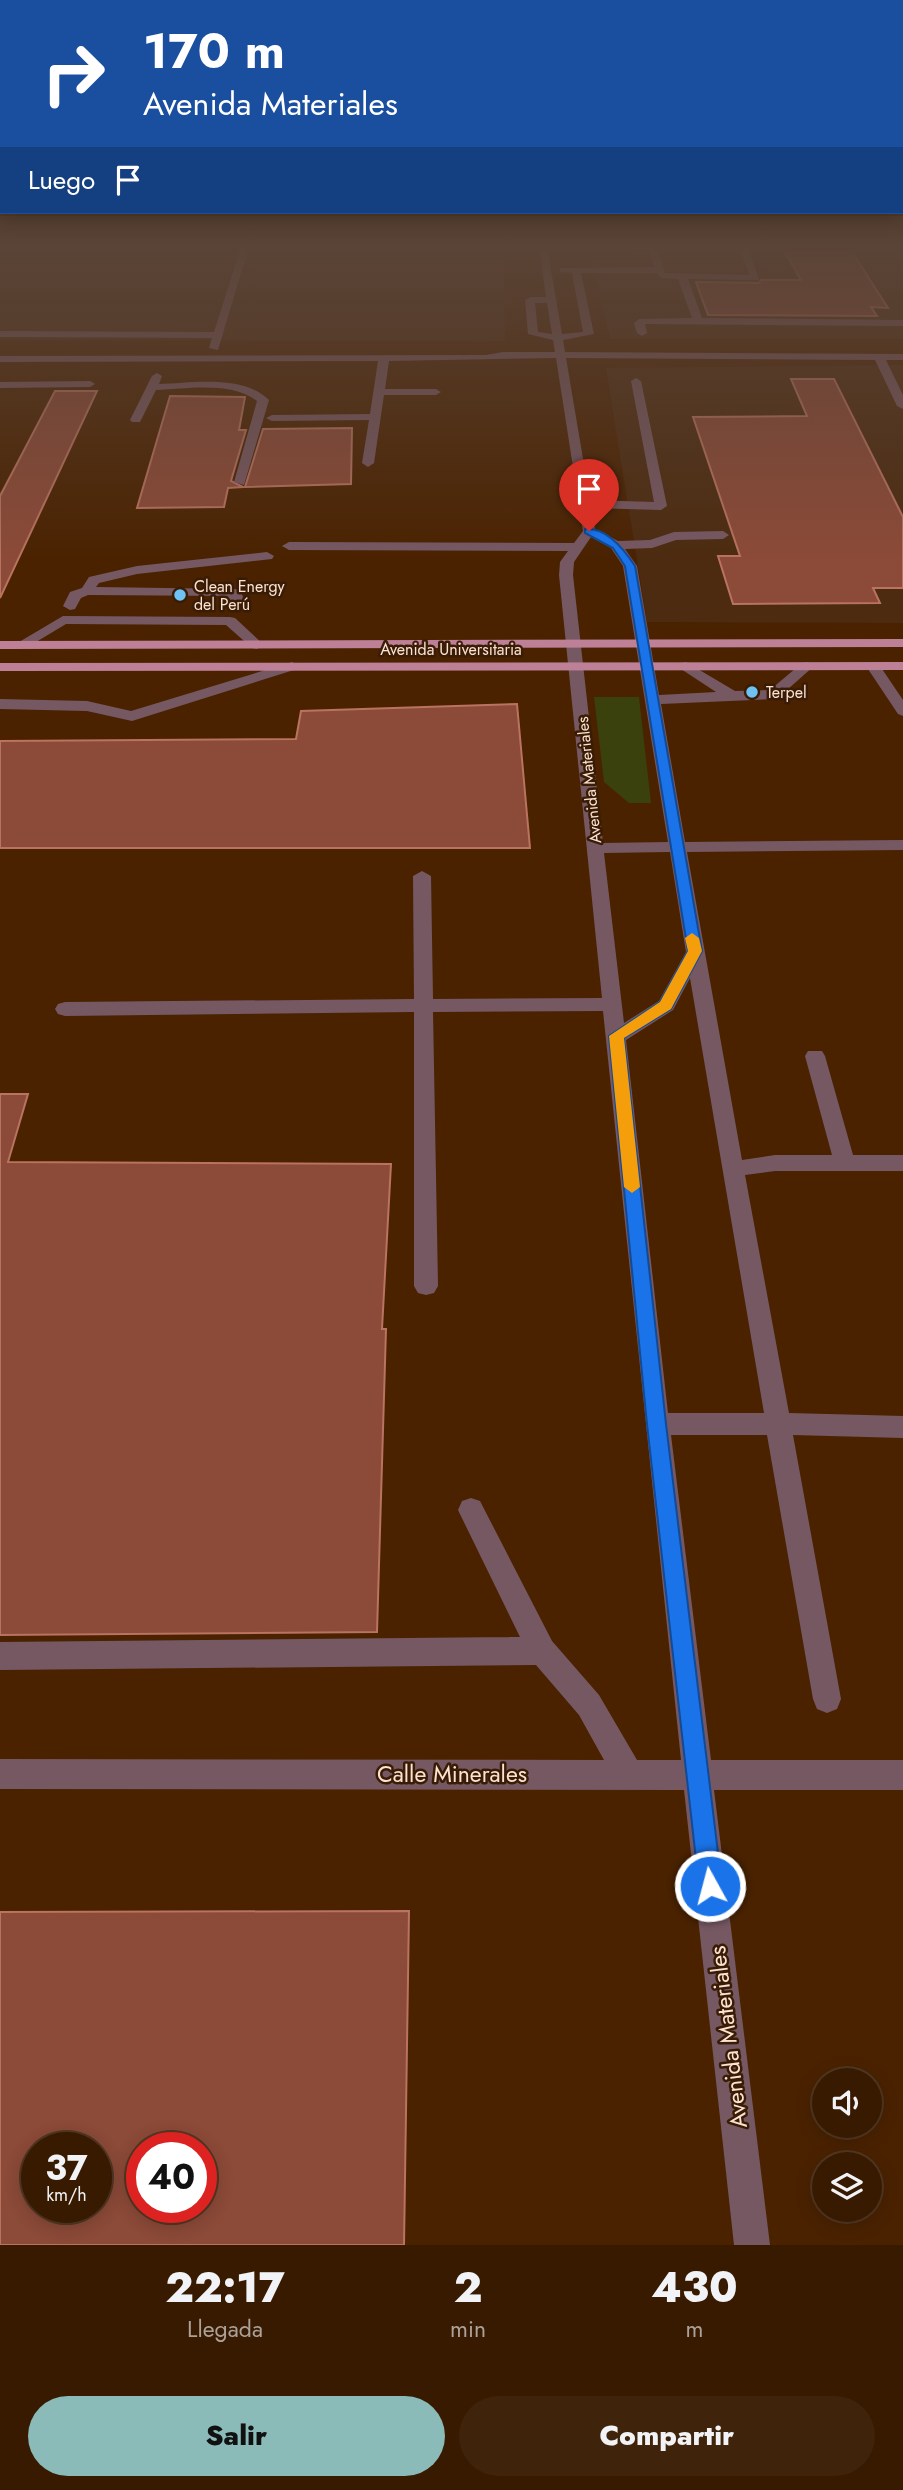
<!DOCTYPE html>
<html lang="es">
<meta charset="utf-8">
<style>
body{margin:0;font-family:Jost,sans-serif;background:#3f230a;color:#f1f3f6;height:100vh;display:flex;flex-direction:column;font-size:26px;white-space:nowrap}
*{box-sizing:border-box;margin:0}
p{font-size:23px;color:#aba199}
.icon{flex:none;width:38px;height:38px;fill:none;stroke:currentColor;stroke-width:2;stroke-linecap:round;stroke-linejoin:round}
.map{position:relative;height:2245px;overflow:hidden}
.sheet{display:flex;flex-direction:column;background:#381a00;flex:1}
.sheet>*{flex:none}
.guide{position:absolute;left:0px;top:0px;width:903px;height:214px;box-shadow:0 4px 18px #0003,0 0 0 2px #523822;background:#1a4fa0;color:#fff;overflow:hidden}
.buttons{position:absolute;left:812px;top:2068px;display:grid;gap:14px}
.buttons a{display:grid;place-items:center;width:70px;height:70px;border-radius:50%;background:#381a00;box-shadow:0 4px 18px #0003,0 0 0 2px #523822;font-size:35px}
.speed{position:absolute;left:21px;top:2132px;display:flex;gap:14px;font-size:35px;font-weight:700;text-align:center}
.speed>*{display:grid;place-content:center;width:91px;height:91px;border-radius:50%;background:#381a00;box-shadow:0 4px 18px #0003,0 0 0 2px #523822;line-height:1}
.speed small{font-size:18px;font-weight:400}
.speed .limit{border:10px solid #d22;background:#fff;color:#111}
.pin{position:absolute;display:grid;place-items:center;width:60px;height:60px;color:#fff;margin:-72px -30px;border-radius:50% 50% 50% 0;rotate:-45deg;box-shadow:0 0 7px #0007}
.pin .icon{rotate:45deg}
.me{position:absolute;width:77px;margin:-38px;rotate:353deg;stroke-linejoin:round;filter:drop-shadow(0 0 5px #0008)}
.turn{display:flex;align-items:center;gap:24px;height:147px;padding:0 28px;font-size:32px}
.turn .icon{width:91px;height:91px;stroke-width:2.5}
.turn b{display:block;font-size:49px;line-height:60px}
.then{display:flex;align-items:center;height:66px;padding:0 28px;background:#0003;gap:14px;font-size:26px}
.eta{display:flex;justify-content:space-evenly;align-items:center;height:119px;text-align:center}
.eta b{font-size:42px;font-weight:800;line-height:49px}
.cta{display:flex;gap:14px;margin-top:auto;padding:14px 28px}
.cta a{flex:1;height:80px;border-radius:42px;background:#8bbbb9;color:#111;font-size:28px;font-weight:800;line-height:80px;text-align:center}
.cta a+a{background:#3f230a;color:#f1f3f6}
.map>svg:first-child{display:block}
</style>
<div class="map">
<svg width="903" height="2245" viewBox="0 0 903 2245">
<rect width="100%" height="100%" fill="#4a2200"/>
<path fill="#4c2b10" d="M0 247H504L505 341 0 340Z
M588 247H903V339H610Z
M903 365V623L647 622 606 368Z"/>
<path fill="#3a410d" d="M594 697H639L651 803H629L604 782Z"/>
<path fill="#8c4a38" stroke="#b97360" stroke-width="2" fill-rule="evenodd" d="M785 252H852L888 308 871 307 877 316 708 315 696 282 759 283 761 280H801Z
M791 379H834L903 517V588H873L880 603 733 604 718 556H740L693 417 807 416Z
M55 391H97L0 598V496Z
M170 396 245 397 239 430H246L231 481 243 487 228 488 224 507 137 508Z
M352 428 351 484 245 487 263 429Z
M517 704 530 848H0V741L296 739 301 711Z
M0 1094H28L8 1162 391 1164 382 1329H386L377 1632 0 1635Z
M409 1911 404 2245H0V1912ZM37 2147H96V2207H37ZM142 2147H201V2207H142Z"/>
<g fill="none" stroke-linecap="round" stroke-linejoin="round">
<path fill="#765863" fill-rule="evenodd" d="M238 247H246L248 250 218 350 209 348 212 338 0 337V331L214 332 240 250Z
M539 247H547L562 334 583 332 572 273 560 272V268L654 267 649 251 611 250 607 247H657L665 273 750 275 740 252 745 247H754L750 252 759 280 688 279 702 318 903 320V326L645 324 647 333 642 336 637 333 634 323 639 319 692 318 678 279 661 278 656 273H581L594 334 563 340 565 352 903 354V360H886L903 395V409L897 406 875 360 566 358 590 500 654 502 631 381 636 378 641 381 667 506 661 510 592 508 595 529 618 541 650 540 674 532 723 531 729 535 723 539 676 540 652 548 625 549 637 566 659 695 716 692 681 669 679 666 681 663 686 662 735 691 770 690 802 663 807 662 814 666 779 697 774 699 661 704 685 842 903 840V850L687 852 742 1160 775 1155H832L805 1056 808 1051H822L825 1056 853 1155H903V1171H775L745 1175 789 1413 903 1416V1438L793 1435 841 1699 837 1709 827 1713 817 1709 813 1699 767 1435H671L711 1760H903V1790H714L770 2245H734L684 1790 0 1789V1759L604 1760 579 1715 536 1665 0 1670V1642L520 1637 458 1510 462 1501 471 1498 480 1501 552 1641 599 1695 637 1760H681L603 1011 433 1012 438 1286 434 1293 426 1295 418 1293 414 1286V1012L65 1016 58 1014 55 1009 58 1004 65 1002 414 999 413 876 422 871 431 876 433 999 602 998 559 575 560 562 568 551 289 550 282 546 289 542 574 543 583 531 556 358 389 361 385 389H436L441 392 436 395H384L374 463 368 467 362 463 369 420 272 421 266 418 272 415 370 414 378 361 0 362V356L486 355 503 352H555L553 340 528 334 525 300 530 297H546ZM535 303H547L552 334 538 332ZM591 537 611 548 623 566 668 842 603 843 573 575 574 562ZM670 852 686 952 659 1001 624 1023 604 853ZM690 978 764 1413H668L626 1040 673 1010Z
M157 373 162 376 159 384C192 383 243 374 269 400L244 485 234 482 257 401C231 381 187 389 156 390L140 422H132L130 420 152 376Z
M0 382 90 381 95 384 90 387 0 388Z
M267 552 274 556 272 559 137 574 99 583 96 587 235 589 240 590 243 597 239 609H229L228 596 88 595 81 598 75 609 70 610 63 606 70 592 82 588 89 577 137 566Z
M63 616 230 617 235 618 264 645 257 649 252 648 226 625 66 624 26 648 21 649 14 645Z
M292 662 299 666 297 669 132 721 87 711 0 709V699L87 701 131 711Z
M873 662 878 663 903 700V716L898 714 866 666Z"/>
<path fill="#bd8096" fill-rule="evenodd" d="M903 639V647L0 649V641Z
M903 662V670L0 671V663Z"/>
</g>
<linearGradient id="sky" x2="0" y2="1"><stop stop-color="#291300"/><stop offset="0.44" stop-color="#5a4437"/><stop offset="1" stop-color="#5a4437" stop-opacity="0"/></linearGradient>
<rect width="903" height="561" fill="url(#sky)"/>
<path fill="#1a73e8" stroke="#114b97" stroke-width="2" d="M585 529C607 527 624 549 635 566L702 951 671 1009 624 1038 666 1424 722 1886 719 1895 710 1898 702 1895 699 1886 647 1424 609 1036 660 1002 688 951 625 566 613 548 585 533Z"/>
<path fill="#f59e0b" d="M692 933 699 938 702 951 671 1009 624 1038 640 1187 632 1193 624 1187 609 1036 660 1002 688 951 685 938Z"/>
<g fill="#6fc2f4" stroke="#391c05" stroke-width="2.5">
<circle cx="180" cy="595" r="7"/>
<circle cx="752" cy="692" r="7"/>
</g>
<g text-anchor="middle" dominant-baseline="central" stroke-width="5" stroke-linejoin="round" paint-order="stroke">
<g font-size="16" fill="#fde2d1" stroke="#391c05" text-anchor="start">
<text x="194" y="586">Clean Energy<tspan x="194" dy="18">del Perú</tspan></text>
<text x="766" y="692">Terpel</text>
</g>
<g font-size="16" fill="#fde2d1" stroke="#391c05">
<text x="451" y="649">Avenida Universitaria</text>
<text transform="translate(589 780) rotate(-96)">Avenida Materiales</text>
</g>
<g font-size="23" fill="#fde2d1" stroke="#391c05">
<text x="452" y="1774">Calle Minerales</text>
<text transform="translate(728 2037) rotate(-97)">Avenida Materiales</text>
</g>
</g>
</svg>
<div class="buttons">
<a><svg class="icon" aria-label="sound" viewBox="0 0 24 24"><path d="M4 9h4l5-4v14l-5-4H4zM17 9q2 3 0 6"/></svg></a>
<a><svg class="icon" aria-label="layers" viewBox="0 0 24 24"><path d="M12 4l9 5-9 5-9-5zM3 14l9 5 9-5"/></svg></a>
</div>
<div class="speed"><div>37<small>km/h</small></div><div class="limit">40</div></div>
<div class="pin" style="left:589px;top:531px;background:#d93025"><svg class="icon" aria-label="arrive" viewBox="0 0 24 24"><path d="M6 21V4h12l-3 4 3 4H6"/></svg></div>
<svg class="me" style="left:710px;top:1886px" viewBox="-20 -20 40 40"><circle r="17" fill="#1a73e8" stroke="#fff" stroke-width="3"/><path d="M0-11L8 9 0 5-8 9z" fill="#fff"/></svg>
<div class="guide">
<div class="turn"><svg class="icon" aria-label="right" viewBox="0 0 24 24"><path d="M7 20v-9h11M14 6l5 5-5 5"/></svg><div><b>170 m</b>Avenida Materiales</div></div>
<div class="then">Luego<svg class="icon" aria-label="arrive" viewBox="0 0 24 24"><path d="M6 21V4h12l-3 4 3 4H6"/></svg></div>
</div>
</div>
<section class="sheet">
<div class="eta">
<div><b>22:17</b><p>Llegada</p></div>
<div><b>2</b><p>min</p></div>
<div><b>430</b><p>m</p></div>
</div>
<div class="cta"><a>Salir</a><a>Compartir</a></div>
</section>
